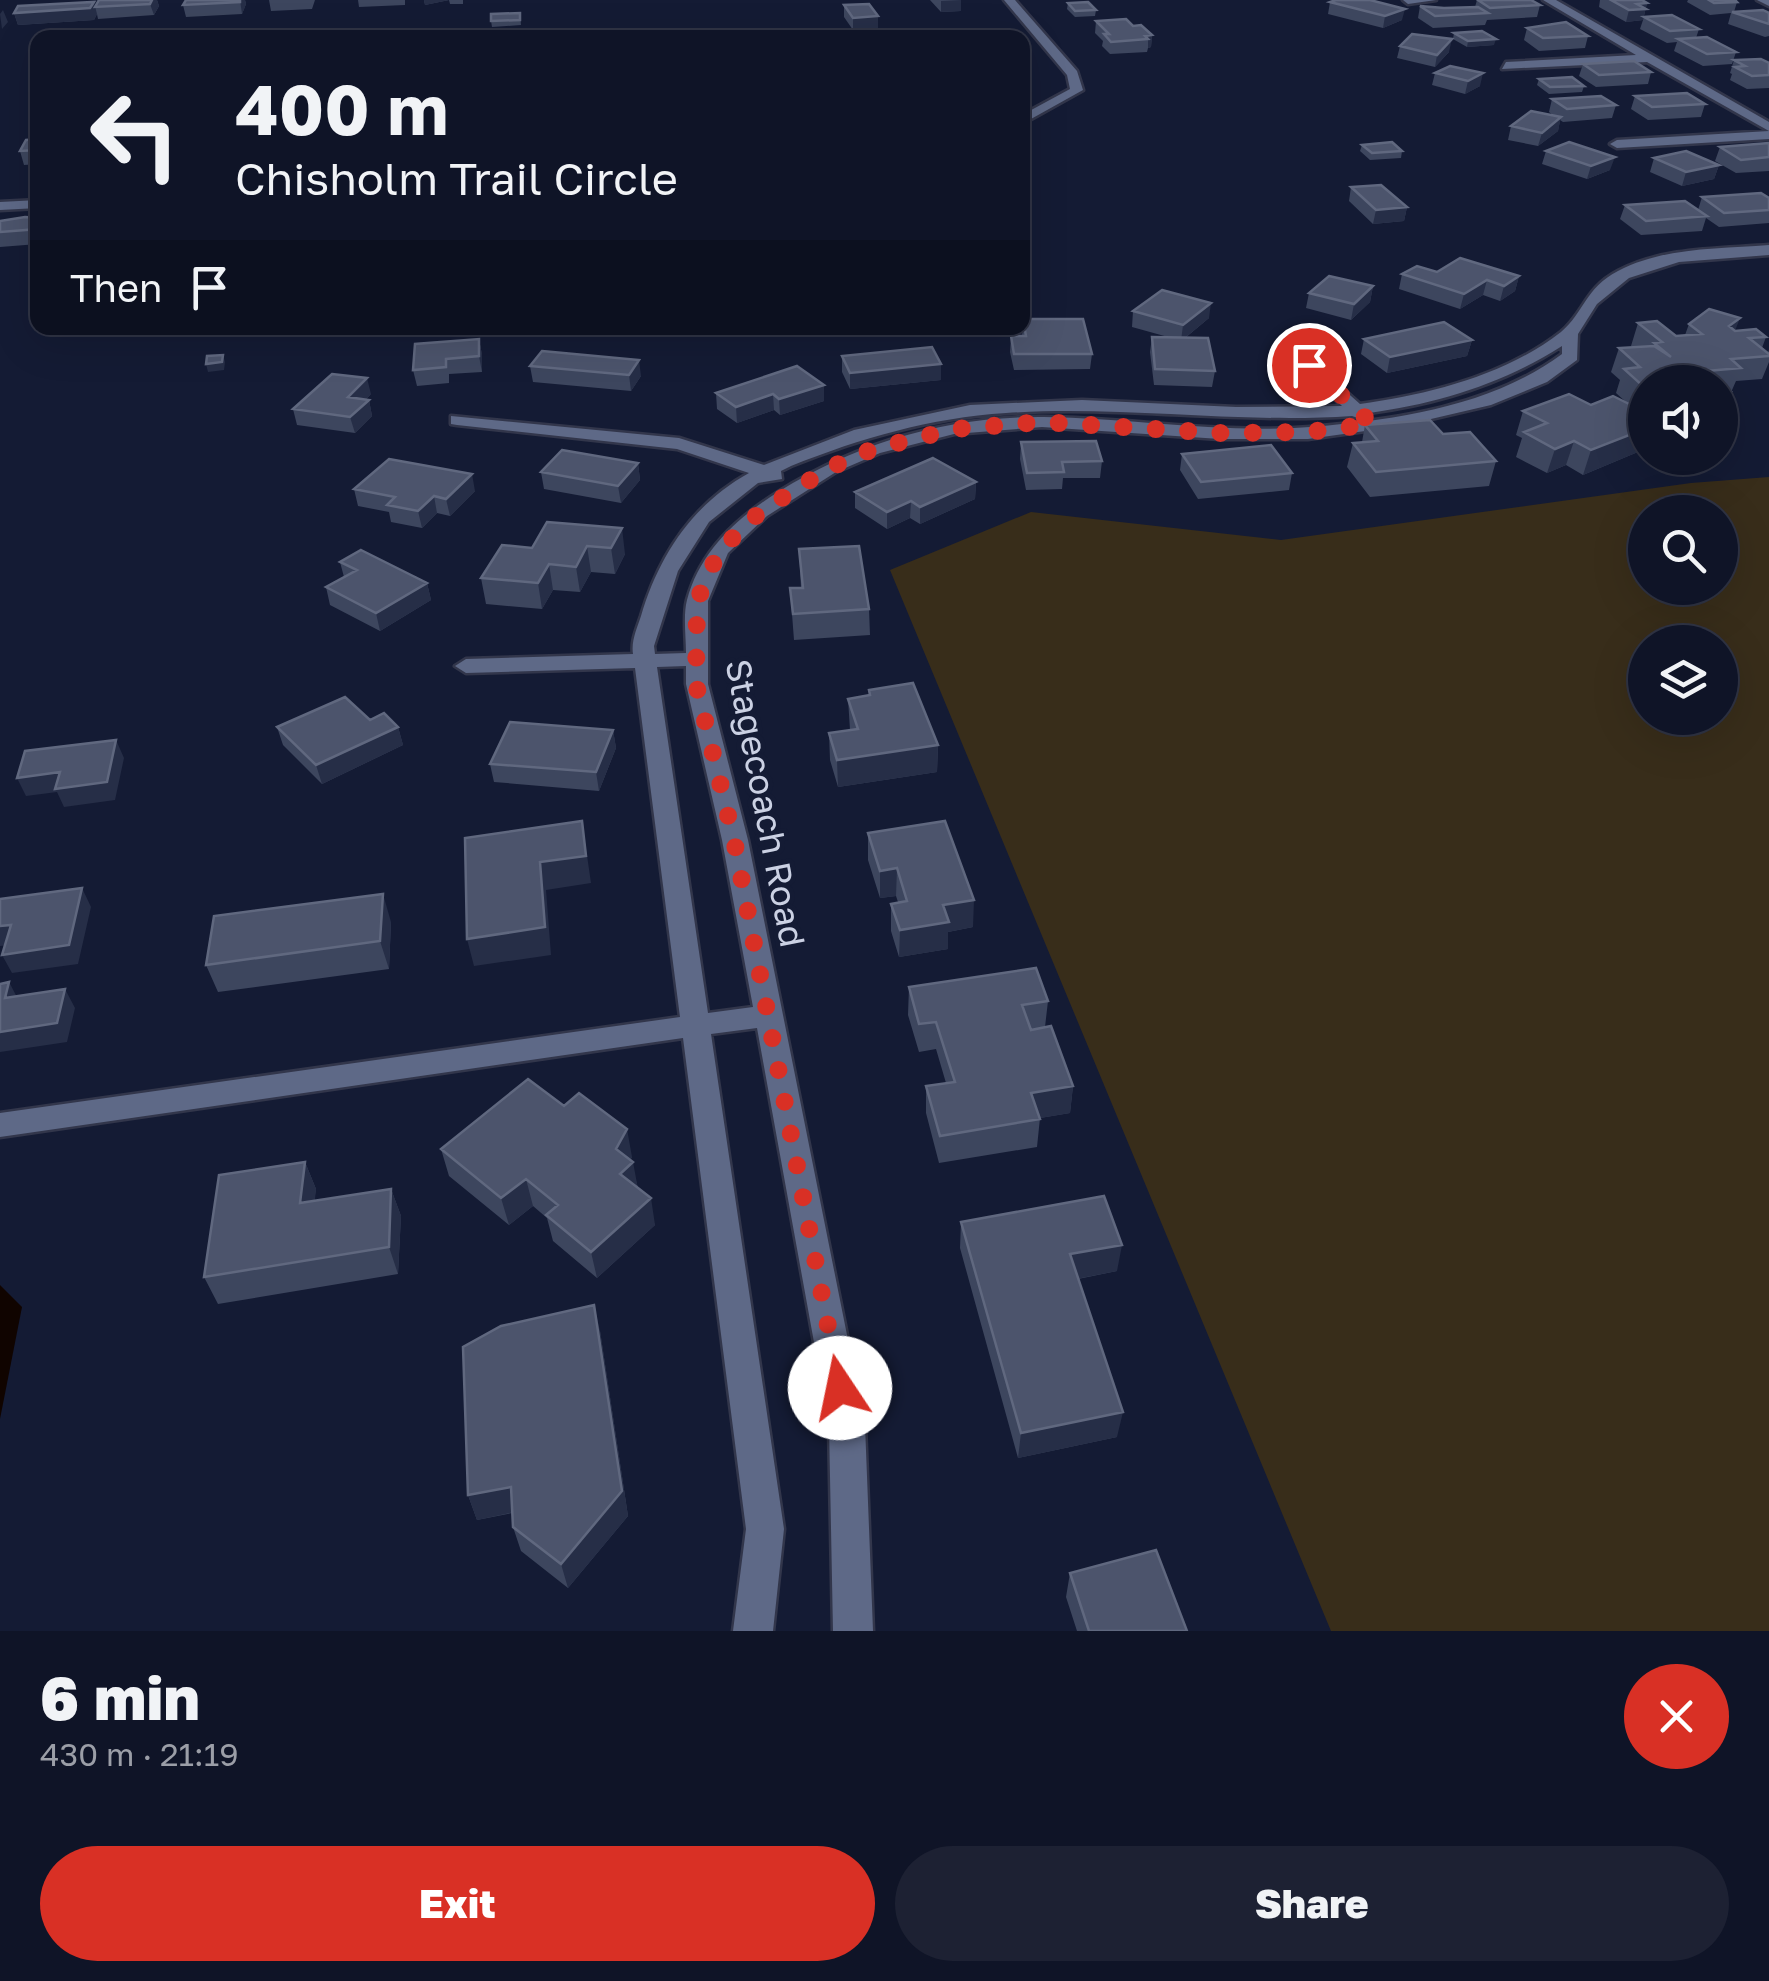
<!DOCTYPE html>
<meta charset="utf-8">
<style>
body{margin:0;font-family:"Golos Text",sans-serif;background:#1d2133;color:#f1f3f6;height:100vh;display:flex;flex-direction:column;font-size:38px;white-space:nowrap}
*{box-sizing:border-box;margin:0}
p{font-size:32px;color:#9b9ea7}
.icon{flex:none;width:55px;height:55px;fill:none;stroke:currentColor;stroke-width:2;stroke-linecap:round;stroke-linejoin:round}
.map{position:relative;height:1631px;overflow:hidden}
.sheet{display:flex;flex-direction:column;background:#0f1427;flex:1}
.sheet>*{flex:none}
.guide{position:absolute;left:30px;top:30px;width:1000px;height:305px;border-radius:20px;box-shadow:0 10px 40px #0002,0 0 0 2px #2f3344;background:#0f1427;color:#f1f3f6;overflow:hidden}
.buttons{position:absolute;left:1628px;top:365px;display:grid;gap:20px}
.buttons a{display:grid;place-items:center;width:110px;height:110px;border-radius:50%;background:#0f1427;box-shadow:0 10px 40px #0002,0 0 0 2px #2f3344;font-size:50px}
.pin{position:absolute;display:grid;place-items:center;width:85px;height:85px;color:#fff;margin:-42px;border:5px solid #fff;border-radius:50%;box-shadow:0 2px 10px #0007}
.me{position:absolute;width:110px;margin:-55px;rotate:349deg;stroke-linejoin:round;filter:drop-shadow(0 0 8px #0008)}
.turn{display:flex;align-items:center;gap:35px;height:210px;padding:0 40px;font-size:45px}
.turn .icon{width:130px;height:130px;stroke-width:2.5}
.turn b{display:block;font-size:70px;line-height:85px}
.then{display:flex;align-items:center;height:95px;padding:0 40px;background:#0003;gap:20px;font-size:38px}
.round{display:grid;place-items:center;flex:none;width:105px;height:105px;border-radius:52px;background:#1d2133}
.head{display:flex;align-items:center;justify-content:space-between;height:170px;padding:0 40px}
h1{font-size:60px;font-weight:800;line-height:75px}
.button{display:flex;gap:20px;margin-top:auto;padding:20px 40px}
.button a{flex:1;height:115px;border-radius:60px;background:#d93025;color:#fff;font-size:40px;font-weight:800;line-height:115px;text-align:center}
.button a+a{background:#1d2133;color:#f1f3f6}
.map>svg:first-child{display:block}
</style>
<div class="map">
<svg width="1769" height="1631" viewBox="0 0 1769 1631">
<rect width="100%" height="100%" fill="#141b34"/>
<path fill="#382d1a" fill-rule="evenodd" d="M1769 477V1631H1331L890 570 1031 512 1281 540 1691 483ZM1645 512H1720V588H1645ZM1645 642H1720V718H1645Z"/>
<path fill="#100400" d="M0 1285 22 1307 0 1419Z"/>
<g fill="none" stroke-linecap="round" stroke-linejoin="round">
<g stroke="#32364b" stroke-width="5">
<path id="minor" d="M1004 0H1015L1077 71 1083 90 1022 124V115L1070 89 1067 75Z
M1403 0H1436L1408 4Z
M1543 0H1556L1769 122V131L1647 62 1502 69 1506 62 1636 55Z
M1757 0H1769V6Z
M1769 131V139L1617 148 1610 144 1617 140Z
M38 200V208L0 210V202Z
M1769 245V255L1679 262 1629 278 1597 304 1578 334 1577 360 1547 382 1491 405 1401 426 1308 439H1220L1042 427 954 434 880 453 836 472 767 516 728 553 708 601V684L748 840 865 1425 873 1631H833L829 1425 757 1028 711 1034 784 1529 773 1631H733L746 1529 683 1038 0 1137V1113L680 1017 635 668 466 673 455 666 466 659 633 654C631 641 637 628 641 616 659 555 693 504 749 473L677 449 457 425 451 424V416L679 438 764 465 854 430 970 405 1082 400 1236 407 1342 406 1281 348 1279 344 1287 339 1360 404C1428 395 1506 375 1561 332 1584 313 1585 288 1618 271 1663 247 1720 249 1769 245ZM1562 346V354C1492 406 1396 420 1310 427 1222 434 1133 418 1044 417 949 416 858 442 778 492 737 518 700 551 687 600 683 615 686 636 686 653L655 654 654 646 678 571 709 522 758 483 782 479 781 471 791 466C861 438 930 418 1006 413 1122 405 1237 424 1352 416L1361 419 1369 413C1437 404 1505 383 1562 346ZM686 666V684L722 840 753 1007 708 1013 657 667Z"/>
</g>
<use href="#minor" fill="#5e6987" fill-rule="evenodd"/>
</g>
<path fill="#3d465e" d="M99 0H157L159 6 154 15 98 19 97 14 94 20 18 25 14 13 95 6Z
M186 0H245L246 4 242 14 186 17 183 5Z
M269 0H315L312 9 271 11Z
M358 0H405V5L359 7Z
M424 0H463V4H450L449 0 425 5Z
M930 0H961V11L941 12Z
M1477 0 1540 5 1537 17 1487 20 1485 25 1433 28 1418 18 1420 6 1444 8 1475 7Z
M1600 0H1642L1647 3 1643 20 1626 22 1599 7Z
M1688 0H1735L1737 2 1734 12 1769 13V36L1765 37 1728 24 1731 13 1710 15 1687 2Z
M1330 2 1402 20 1383 28 1328 14Z
M1068 3 1096 10 1095 16 1075 17 1067 9Z
M844 5 878 16V28L853 30 844 17Z
M520 13 521 25 492 27 491 21Z
M1644 17 1699 29 1696 38 1736 52 1732 64 1703 66 1674 51 1677 42 1667 43 1640 29Z
M1096 21 1133 26 1152 35 1151 47 1148 48 1147 52 1110 54 1102 46 1103 41 1095 33Z
M1527 28 1588 36 1585 48 1539 51 1524 40Z
M1454 33 1494 45 1467 47 1453 39Z
M1400 46 1449 52 1435 67 1397 58Z
M1734 60 1769 63V88L1747 89 1730 80 1732 74 1730 73Z
M1583 64 1651 72 1648 84 1596 87 1579 76Z
M1450 66 1480 86 1465 94 1432 85 1435 73Z
M1539 79 1584 86 1582 92 1549 94 1537 85Z
M1635 96 1705 104 1701 117 1648 120 1631 109Z
M1552 99 1616 105 1612 118 1563 122 1560 120 1558 131 1538 146 1508 140 1511 126 1554 116 1549 112Z
M38 139V164L24 165 20 151Z
M1769 143V171L1736 173 1715 161 1720 147Z
M1362 145 1402 151 1401 158 1370 160 1360 151Z
M1546 151 1610 170 1587 179 1542 164Z
M1654 158 1719 165 1714 179 1682 186 1650 172Z
M1351 187 1407 207 1404 221 1373 224 1349 201Z
M1702 197 1769 198V223L1719 227 1706 218 1702 231 1641 235 1620 219 1625 205 1698 210Z
M38 218V244L0 247V221Z
M1437 272 1519 276 1515 291 1500 301 1483 295 1460 309 1399 289 1402 274Z
M1373 286 1370 302 1351 320 1306 308 1309 293Z
M1133 311 1209 318 1185 338 1215 371 1212 387 1154 385 1150 352 1152 337H1168L1132 327Z
M1023 319 1092 354 1090 369 1014 370 1010 352 1011 336H1022Z
M1638 323 1676 336 1685 335 1689 324 1735 331 1766 337 1762 348 1768 353 1769 350V362L1762 379 1736 381 1721 415 1720 382H1645V449L1583 475 1566 465 1547 473 1516 457 1522 438 1516 435 1523 411 1591 405 1628 404 1616 393 1620 380 1611 372 1619 348 1633 347 1631 346Z
M479 339 482 355V372L449 374V383L417 386 413 370Z
M1364 339 1472 340 1467 356 1387 373 1361 354Z
M842 356 941 364V380L850 389 842 372Z
M530 366 641 376 631 391 533 382Z
M797 366 824 401 780 415 774 410 737 423 717 409 716 393Z
M371 394 366 399 369 400 372 416 355 433 297 425 293 409Z
M1365 425 1443 434 1496 461 1489 486 1370 497 1347 467 1353 443 1362 442Z
M1021 442 1102 461 1100 478H1063L1062 489 1026 490 1020 459Z
M1182 454 1292 473 1289 490 1198 499 1180 470Z
M638 463 640 480 621 503 544 489 541 472Z
M976 482 975 499 920 524 910 518 887 529 855 508V492Z
M354 489 475 491 450 516 437 513 422 528 391 522 389 512 358 506Z
M547 522 625 554 615 574 591 572 580 592 553 590 542 609 486 604 481 578 532 548Z
M799 549 869 609 870 635 794 640 790 588H801Z
M340 562 427 583 431 600 380 631 330 605 326 587 344 577Z
M869 690 938 745 937 772 838 787 830 760 829 733 850 730 848 699 869 696Z
M277 727H398L403 745 322 784 283 745Z
M613 730 616 748 599 791 494 782 490 764Z
M868 833 973 927 948 932V949L899 957 891 931V904L898 902 896 896 880 898 868 860Z
M391 922 389 969 218 992 206 965Z
M909 987 1048 1001 1045 1027 1073 1086 1070 1113 1040 1118 1037 1147 939 1163 926 1113V1086L946 1083 936 1049 919 1052 908 1015Z
M441 1149 632 1157 630 1160 638 1188 655 1225 597 1278 553 1241 547 1218 533 1206 509 1225 449 1176Z
M305 1162 316 1189 314 1201 391 1189 401 1216 398 1274 218 1304 204 1277Z
M961 1222 1117 1271 1078 1279 1117 1437 1018 1458 960 1248Z
M600 1331 628 1516 568 1588 521 1551 513 1527 512 1513 477 1520 468 1495Z
M1070 1573 1187 1631H1077L1066 1597Z"/>
<path fill="#262e47" d="M152 0H157L159 6 154 15 150 4Z
M240 0H245L246 4 242 14Z
M424 0H449L425 5Z
M961 0V11L941 12V1Z
M94 2 97 14 94 20 18 25 14 13Z
M1647 3 1643 20 1626 22 1629 10 1637 4Z
M1405 9 1402 20 1383 28 1385 16Z
M3 10 8 22 2 29 0 14Z
M878 16V28L853 30V18Z
M1152 35 1151 47 1148 48V39L1145 36Z
M1452 39 1449 52 1435 67 1437 55Z
M1496 39 1494 45 1467 47 1468 41Z
M1483 73 1480 86 1465 94 1468 81Z
M1561 117 1558 131 1538 146 1542 133Z
M1615 157 1610 170 1587 179 1591 166Z
M1719 165 1714 179 1682 186 1686 172Z
M1407 207 1404 221 1373 224 1376 210Z
M1519 276 1515 291 1500 301 1504 286Z
M1487 280 1483 295 1460 309 1464 294Z
M1373 286 1370 302 1351 320 1354 304Z
M1211 303 1209 318 1181 341 1183 325Z
M1740 318 1731 341 1729 326Z
M479 339 482 355V372L479 356Z
M1472 340 1467 356 1387 373 1390 357Z
M223 355 225 362 224 370 208 372 206 364Z
M639 360 641 376 631 391 629 375Z
M941 364V380L850 389V373Z
M367 378 371 394 351 413 348 397Z
M824 385V401L780 415 779 399Z
M773 394 774 410 737 423 736 407Z
M369 400 372 416 355 433 350 417Z
M1645 429V449L1583 475 1591 450Z
M1574 441 1566 465 1547 473 1555 449Z
M638 463 640 480 621 503 618 486Z
M472 474 475 491 450 516 446 499Z
M976 482 975 499 920 524V507Z
M434 496 437 513 422 528 418 511Z
M911 501 910 518 887 529V512Z
M622 528 625 554 615 574 611 548Z
M587 546 591 572 580 592 576 567Z
M549 564 553 590 542 609 538 583Z
M427 583 431 600 380 631 376 613Z
M398 727 403 745 322 784 316 765Z
M613 730 616 748 599 791 596 772Z
M116 740 124 758 115 800 64 807 57 792 26 796 17 778Z
M938 745 937 772 838 787 837 760Z
M582 821 591 883 546 890 551 955 474 966 467 939Z
M897 868 896 896 880 898V871Z
M82 888 91 907 78 964 12 973 2 955Z
M383 894 391 922 389 969 380 941Z
M974 900 973 927 948 932V949L899 957 900 930 943 905Z
M11 925 20 944 0 946V926Z
M9 982 19 1001 5 998Z
M65 989 75 1008 67 1042 0 1052V1032Z
M1073 1086 1070 1113 1028 1120 1031 1093Z
M627 1129 632 1157 626 1169 633 1162 638 1189 625 1201 616 1149Z
M305 1162 316 1189 312 1230 300 1203Z
M526 1179 533 1206 509 1225 501 1198Z
M391 1189 401 1216 398 1274 389 1247Z
M651 1198 655 1225 597 1278 591 1252Z
M1122 1245 1117 1271 1066 1281 1070 1254Z
M594 1305 600 1331 628 1516 568 1588 561 1564Z
M1123 1412 1117 1437 1018 1458 1021 1433Z
M511 1487 519 1511 477 1520 468 1495Z"/>
<path fill="#4c546c" stroke="#60687f" stroke-width="2.5" d="M99 0H152L150 4 95 7Z
M186 0H240V2L183 5Z
M1336 0H1370L1405 9 1385 16 1330 2Z
M1478 0H1531L1540 5 1490 8Z
M1611 0H1642L1647 3 1637 4 1646 9 1629 10Z
M1709 0H1735L1737 2 1714 3Z
M94 2 90 8 14 13 18 6Z
M1088 2 1096 10 1075 11 1068 3Z
M869 4 878 16 853 18 844 5Z
M1420 6 1444 8 1478 7 1488 13 1435 16Z
M1763 10 1769 13V24L1732 12Z
M520 13V20L491 21V14Z
M1672 15 1699 29 1670 31 1644 17Z
M1126 19 1133 26 1141 25 1152 35 1145 36 1148 39 1111 42 1104 34H1109L1096 21Z
M1566 22 1588 36 1543 38 1527 28Z
M1482 31 1496 39 1468 41 1454 33Z
M1412 34 1452 39 1437 55 1400 46Z
M1707 37 1736 52 1707 54 1678 39Z
M1761 59 1769 63V75L1752 76 1735 67 1745 66 1734 60Z
M1634 61 1651 72 1599 75 1583 64Z
M1450 66 1483 73 1468 81 1435 73Z
M1572 77 1584 86 1550 87 1539 79Z
M1687 93 1705 104 1652 107 1635 96Z
M1601 96 1616 105 1567 109 1552 99Z
M1531 111 1561 117 1542 133 1511 126Z
M38 139V150L20 151 26 140Z
M1392 142 1402 151 1372 153 1362 145Z
M1569 142 1615 157 1591 166 1546 151Z
M1769 143V157L1741 160 1720 147Z
M1686 151 1719 165 1686 172 1654 158Z
M1381 185 1407 207 1376 210 1351 187Z
M1761 193 1769 198V210L1724 213 1702 197Z
M1685 201 1707 216 1646 221 1625 205Z
M25 217 38 218V229L0 232V221Z
M1460 258 1519 276 1504 286 1487 280 1464 294 1402 274 1417 266 1437 272Z
M1329 276 1373 286 1354 304 1309 293Z
M1162 290 1211 303 1183 325 1133 311Z
M1709 309 1740 318 1729 326 1735 331 1756 329 1766 337 1749 338 1769 354V356L1731 359 1741 368 1706 371 1720 382H1645V388L1624 369 1640 367 1619 348 1654 346 1671 357 1654 343 1662 342 1638 323 1657 321 1676 336 1702 334 1689 324Z
M1023 319H1083L1092 354H1014L1011 336H1026Z
M1444 322 1472 340 1390 357 1364 339Z
M1152 337 1208 338 1215 371 1155 369Z
M479 339V356L446 359V367L413 370 415 344Z
M932 347 941 364 850 373 842 356Z
M542 351 639 360 629 375 530 366Z
M223 355 222 362 206 364 207 356Z
M797 366 824 385 779 399 773 394 736 407 716 393Z
M332 374 367 378 348 397 369 400 350 417 293 409Z
M1720 383 1730 391 1720 392Z
M1569 394 1591 405 1613 396 1645 412V429L1591 450 1574 441 1555 449 1524 432 1547 423 1523 411Z
M1430 420 1443 434 1470 432 1496 461 1376 472 1353 443 1378 441 1365 425Z
M1096 441 1102 461 1062 462 1064 472 1027 473 1021 442Z
M1271 445 1292 473 1201 482 1182 454Z
M562 450 638 463 618 486 541 472Z
M933 458 976 482 920 507 911 501 887 512 855 492Z
M389 459 472 474 446 499 434 496 418 511 387 505 395 497 354 489Z
M547 522 622 528 611 548 587 546 576 567 549 564 538 583 481 578 502 545 532 548Z
M859 546 869 609 793 614 790 588H803L799 549Z
M361 550 427 583 376 613 326 587 357 570 340 562Z
M913 683 938 745 837 760 829 733 858 729 848 699 870 695 869 690Z
M345 697 370 720 384 713 398 727 316 765 277 727Z
M510 722 613 730 596 772 490 764Z
M116 740 107 782 55 789 60 772 17 778 25 751Z
M582 821 586 856 540 862 545 927 467 939 465 838Z
M945 821 974 900 943 905 949 922 900 930 891 904 907 901 897 868 880 871 868 833Z
M82 888 69 945 2 955 11 925 0 926V899Z
M383 894 380 941 206 965 214 916Z
M1036 968 1048 1001 1022 1005 1031 1030 1051 1026 1073 1086 1031 1093 1040 1119 940 1136 926 1086 955 1082 936 1022 919 1024 909 987Z
M9 982 5 998 65 989 57 1023 0 1032V984Z
M528 1079 564 1106 579 1093 627 1129 616 1149 633 1162 620 1174 651 1198 591 1252 546 1215 558 1205 526 1179 501 1198 441 1149Z
M305 1162 300 1203 391 1189 389 1247 204 1277 219 1175Z
M1104 1196 1122 1245 1070 1254 1123 1412 1021 1433 961 1222Z
M594 1305 622 1491 561 1564 513 1527 511 1487 468 1495 463 1347 501 1326Z
M1156 1550 1187 1631H1089L1070 1573Z"/>
<g fill="none" stroke-linecap="round" stroke-linejoin="round">
<path stroke="#d93025" stroke-width="18" stroke-dasharray="0 32.4" d="M840 1388 734 840 696 684 697 601 719 551 760 512 829 468 873 449 954 429 1042 422 1220 433 1308 432 1372 424 1309 365"/>
</g>
<g text-anchor="middle" dominant-baseline="central" stroke-width="10" stroke-linejoin="round" paint-order="stroke">
<g font-size="35" fill="#cbd1e3" stroke="#141b34">
<text transform="translate(766 803) rotate(79)">Stagecoach Road</text>
</g>
</g>
</svg>
<div class="buttons">
<a><svg class="icon" aria-label="sound" viewBox="0 0 24 24"><path d="M4 9h4l5-4v14l-5-4H4zM17 9q2 3 0 6"/></svg></a>
<a><svg class="icon" aria-label="search" viewBox="0 0 24 24"><circle cx="10" cy="10" r="6"/><path d="M15 15l6 6"/></svg></a>
<a><svg class="icon" aria-label="layers" viewBox="0 0 24 24"><path d="M12 4l9 5-9 5-9-5zM3 14l9 5 9-5"/></svg></a>
</div>
<div class="pin" style="left:1309px;top:365px;background:#d93025"><svg class="icon" aria-label="arrive" viewBox="0 0 24 24"><path d="M6 21V4h12l-3 4 3 4H6"/></svg></div>
<svg class="me" style="left:840px;top:1388px" viewBox="-20 -20 40 40"><circle r="19" fill="#fff"/><path d="M0-13L10 11 0 6-10 11z" fill="#d93025"/></svg>
<div class="guide">
<div class="turn"><svg class="icon" aria-label="left" viewBox="0 0 24 24"><path d="M17 20v-9H6M10 6l-5 5 5 5"/></svg><div><b>400 m</b>Chisholm Trail Circle</div></div>
<div class="then">Then<svg class="icon" aria-label="arrive" viewBox="0 0 24 24"><path d="M6 21V4h12l-3 4 3 4H6"/></svg></div>
</div>
</div>
<section class="sheet">
<div class="head"><div><h1>6 min</h1><p>430 m · 21:19</p></div><a class="round" style="background:#d93025;color:#fff"><svg class="icon" aria-label="close" viewBox="0 0 24 24"><path d="M6 6l12 12M18 6L6 18"/></svg></a></div>
<div class="button"><a>Exit</a><a>Share</a></div>
</section>
